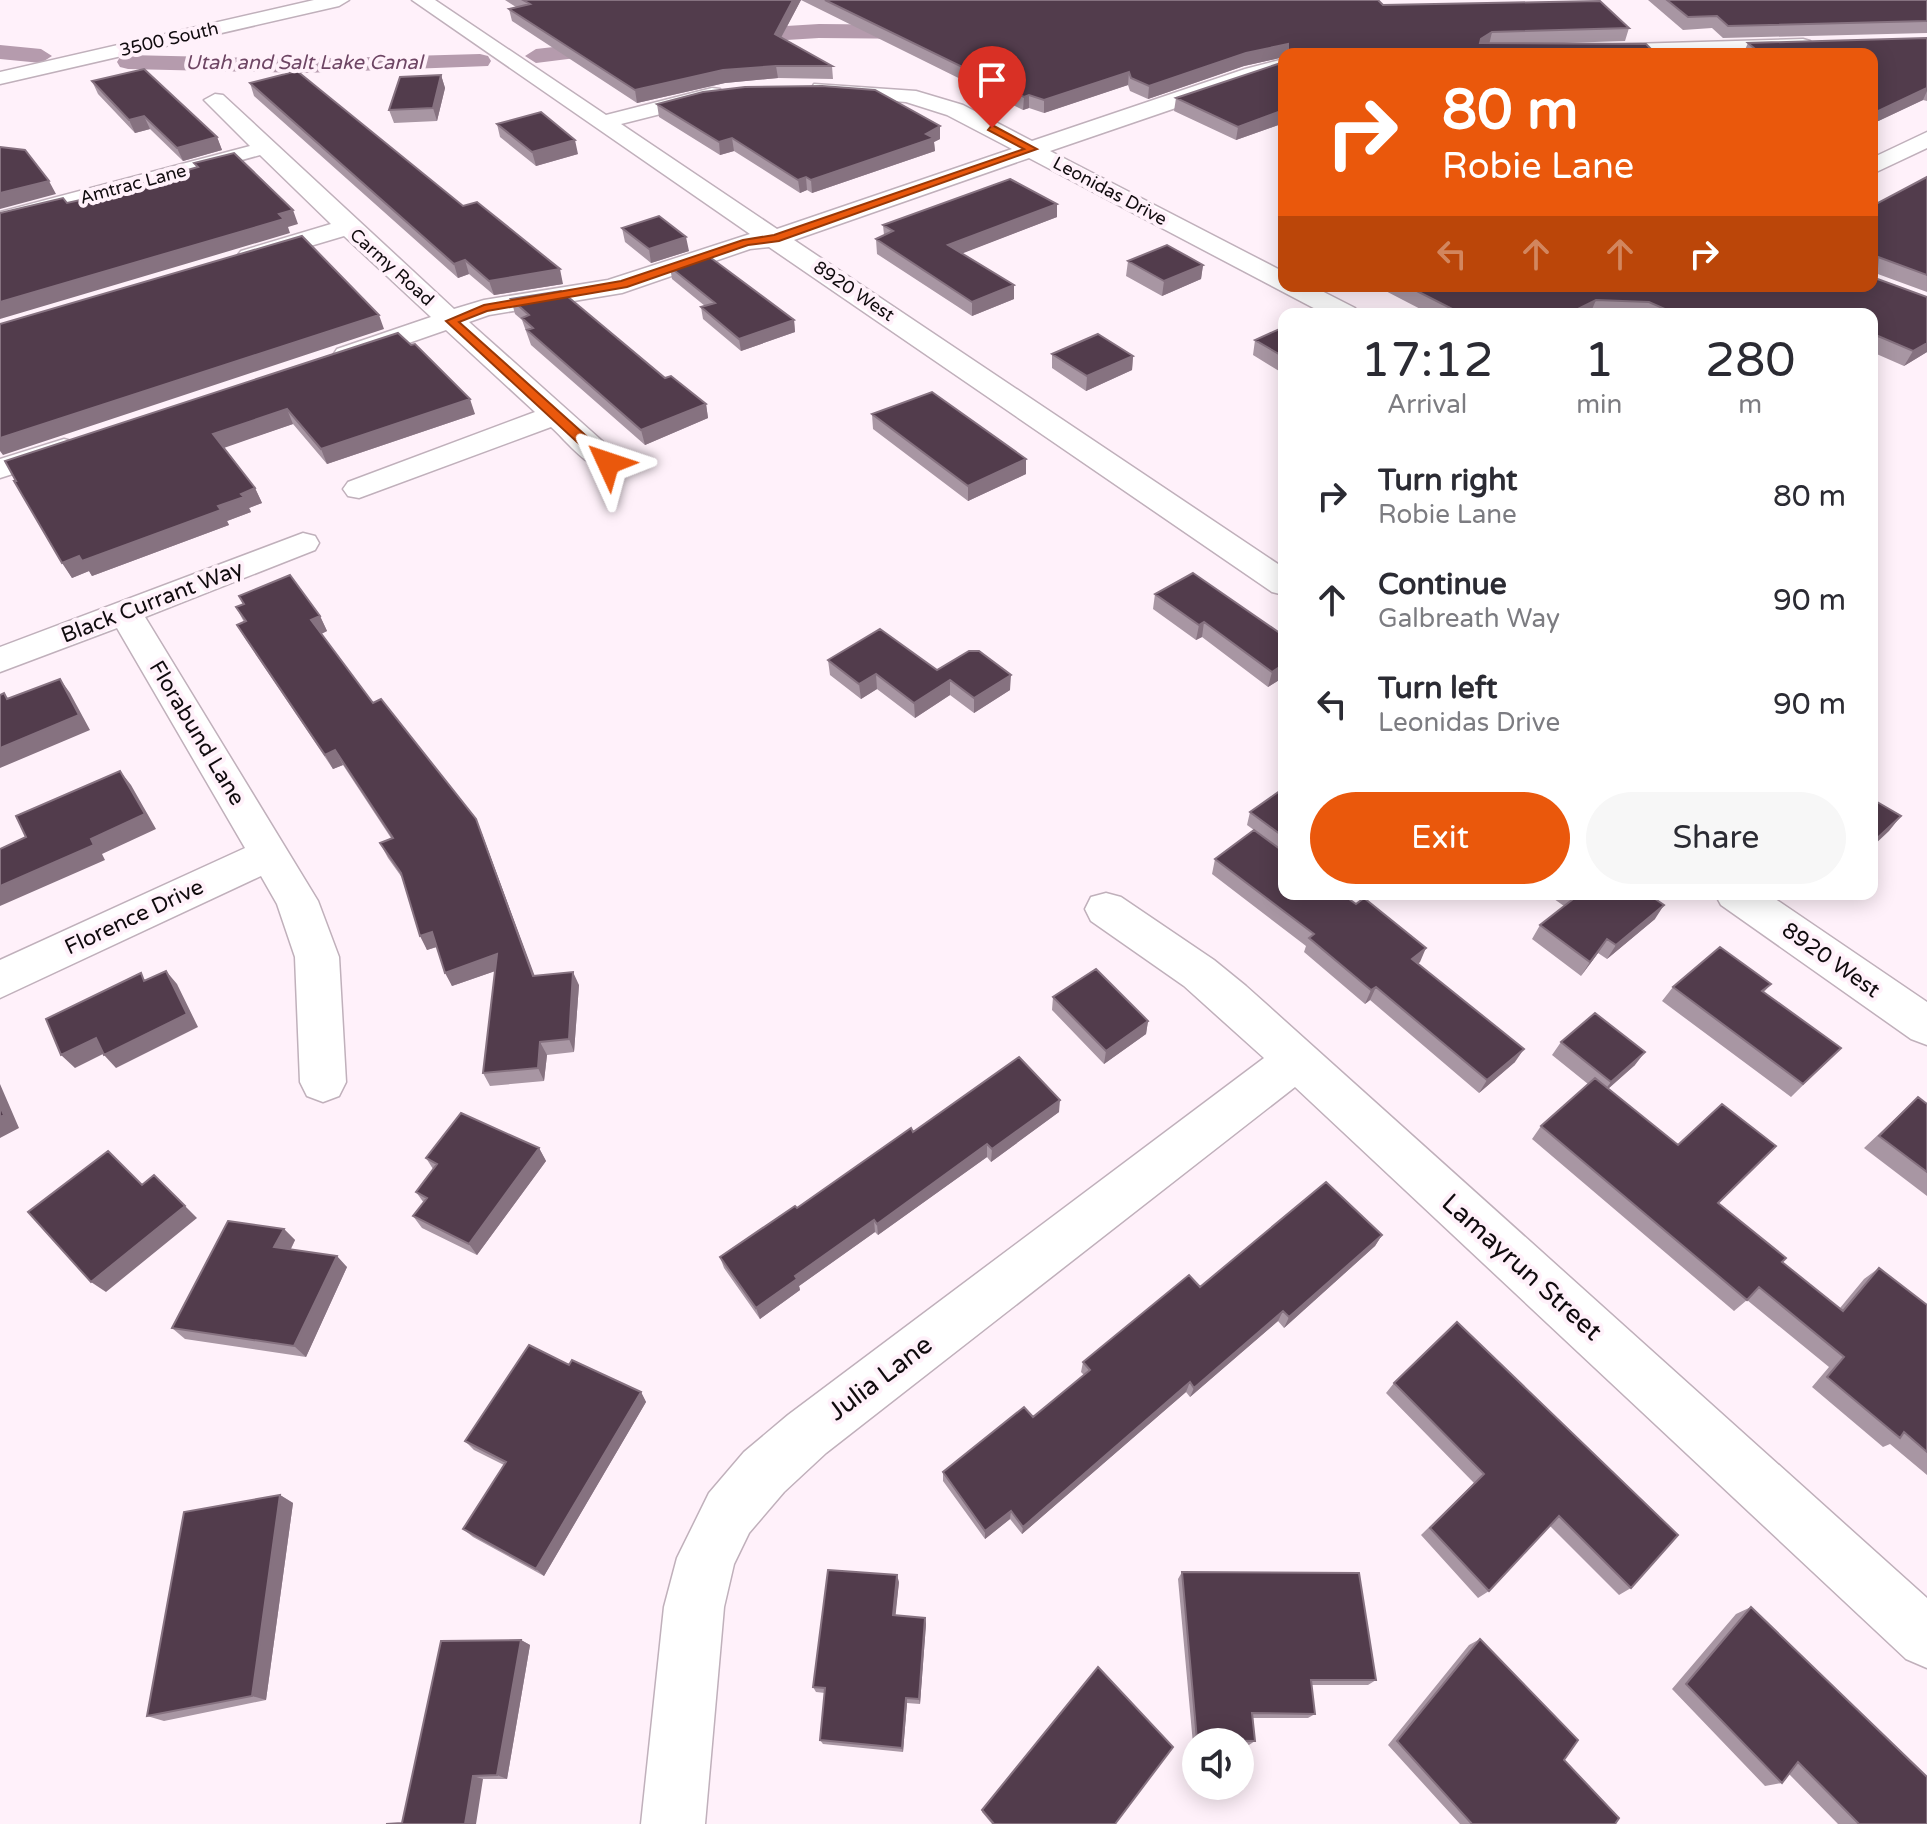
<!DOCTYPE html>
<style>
body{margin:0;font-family:"Varela Round",sans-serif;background:#f7f7f7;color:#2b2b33;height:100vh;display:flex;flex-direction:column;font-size:30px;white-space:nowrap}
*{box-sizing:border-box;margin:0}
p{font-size:26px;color:#7c7c81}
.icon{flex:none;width:44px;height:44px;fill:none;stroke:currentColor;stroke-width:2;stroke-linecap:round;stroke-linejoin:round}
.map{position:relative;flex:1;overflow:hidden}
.side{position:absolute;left:1278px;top:308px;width:600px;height:592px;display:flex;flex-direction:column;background:#fff;border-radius:16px;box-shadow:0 4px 20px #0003}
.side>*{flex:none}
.top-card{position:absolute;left:1278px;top:48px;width:600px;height:244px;border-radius:16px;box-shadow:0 4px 20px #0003;background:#ea580c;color:#fff;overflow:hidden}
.fabs{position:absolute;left:1182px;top:1728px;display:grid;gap:16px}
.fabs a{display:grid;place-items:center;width:72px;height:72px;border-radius:50%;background:#fff;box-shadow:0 4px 20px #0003;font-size:40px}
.pin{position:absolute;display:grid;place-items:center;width:68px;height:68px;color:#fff;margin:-82px -34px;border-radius:50% 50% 50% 0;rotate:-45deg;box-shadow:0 0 8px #0007}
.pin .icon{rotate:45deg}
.me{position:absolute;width:88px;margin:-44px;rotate:312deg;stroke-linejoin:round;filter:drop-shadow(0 0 6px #0008)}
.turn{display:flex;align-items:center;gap:28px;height:168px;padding:0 32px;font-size:36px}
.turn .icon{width:104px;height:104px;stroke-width:2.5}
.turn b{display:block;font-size:56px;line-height:68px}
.lanes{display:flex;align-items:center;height:76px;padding:0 32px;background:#0003;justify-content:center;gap:40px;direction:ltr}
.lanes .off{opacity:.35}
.eta{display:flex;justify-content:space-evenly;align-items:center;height:136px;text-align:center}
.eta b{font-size:48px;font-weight:600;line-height:56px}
.action{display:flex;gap:16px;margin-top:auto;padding:16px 32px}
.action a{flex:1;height:92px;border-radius:48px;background:#ea580c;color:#fff;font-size:32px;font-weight:600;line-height:92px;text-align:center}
.action a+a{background:#f7f7f7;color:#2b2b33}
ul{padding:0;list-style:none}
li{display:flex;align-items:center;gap:24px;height:104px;padding:0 32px}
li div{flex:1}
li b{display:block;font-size:30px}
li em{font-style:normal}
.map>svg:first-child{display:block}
</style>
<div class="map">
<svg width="1927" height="1824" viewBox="0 0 1927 1824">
<rect width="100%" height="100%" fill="#fff1fa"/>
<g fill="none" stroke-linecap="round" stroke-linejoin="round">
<path fill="#b59bad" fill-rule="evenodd" d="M819 24 927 25 938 32 927 39 819 38 723 44 712 37 723 30Z
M624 39 635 46 632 51 536 63 525 56 536 49Z
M0 45 41 49 52 56 41 63 0 59Z
M480 54 488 56 491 61 488 66 304 73 128 69 120 67 117 62 120 57 128 55 304 59Z"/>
<g stroke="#c0b0bb" stroke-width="3">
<path id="minor" d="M314 0H349L339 6 0 84V72Z
M412 0H435L606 115 712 88 720 89 723 94 720 99 621 124 777 229 1012 149 947 115 906 102 822 95 811 89 814 84 916 91 963 105 1032 141 1245 69 1284 59V71L1050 151 1284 272V286H1312L1355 308 1359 314H1325L1029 158 794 240 1284 568V595L1272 592 769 247 750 249 622 293 489 315 469 322 619 456 623 463 619 470C592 476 570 444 551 427L359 498 348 496 343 489 348 482 535 412 446 330 357 361 347 363 337 361 333 355 337 349 431 317 344 236 250 264 241 261 237 256 241 251 331 224 260 155 0 227V212L250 146 204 100 215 94 223 95 454 309 484 300 608 280 750 234Z
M1803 39 1810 41 1813 45 1810 49 1702 54H1479L1489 48Z
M1927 132V148L1872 174V158Z
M64 439 75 442 79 448 75 454 0 478V459Z
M303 533 315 536 319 543 315 550 145 617 318 901 339 957 346 1082 339 1096 323 1102 307 1096 300 1082 295 957 277 904 261 876 0 998V960L245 848 117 628 0 672V647Z
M1106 893 1121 897 1214 960 1246 986 1927 1598V1668L1906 1659 1295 1087 826 1453 784 1492 749 1533 734 1564 724 1607 705 1824H641L664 1607 677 1558 709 1493 744 1452 788 1415 1264 1058 1184 986 1091 921 1085 909 1091 897Z
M1715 894H1768L1927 1002V1045L1911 1039 1721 905Z"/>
</g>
<use href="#minor" fill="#fff" fill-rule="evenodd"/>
</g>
<path fill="#a896a3" d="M505 0H1378L1383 5 1629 28 1625 41 1534 44 1656 54H1284V57L1244 66 1148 99 1130 91 1128 85 1044 113 1029 108 1023 110 801 0 781 38 832 66 833 79 778 78 725 83 637 103 512 21 509 9 516 7Z
M1648 0H1927V33L1723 38 1712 28 1683 30Z
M1927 38V101L1923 100 1872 124V54H1743L1748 43Z
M1284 62V123L1236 140 1174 111 1176 98Z
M441 75 445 88 437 121 394 123 389 110Z
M92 81 217 137 222 150 183 161 150 129 135 133 98 94Z
M250 83 463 206 563 284 494 295 469 274 458 278 254 96Z
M657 104 940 139 934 142 935 151 812 193 807 190 800 193 734 151 720 155 659 117Z
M497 124 578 154 536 166 500 137Z
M1927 177V292L1875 273 1872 278 1927 297V352L1904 366 1872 352V314H1430L1376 286H1872V206Z
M1057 204V217L962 253 1014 299 972 316 877 254 876 239 884 235 883 225Z
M622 228 689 251 651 263 625 242Z
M1128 261 1203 265 1201 279 1162 296 1126 276Z
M670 267 794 320 795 332 741 351 703 319 701 307 705 306 672 279Z
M511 299 665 378 706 404 708 418 645 445 531 345 522 320 515 314Z
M1284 327V374L1253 355 1255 340Z
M411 345 475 414 327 464 293 424 224 447 255 488 262 503 249 508 251 512 227 521 229 525 92 576 89 571 72 578 14 481Z
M1052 354 1133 356 1132 370 1086 391 1052 368Z
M872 414 1026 459V474L968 501 873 429Z
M1155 594 1284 636V677L1268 687 1202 637 1196 640 1153 609Z
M239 596 320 616 327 631 321 634 373 703 482 834 534 976 579 985 574 1052 547 1055 544 1081 490 1086 483 1073 495 971 452 986 437 947 427 950 403 879 388 858 380 843 391 838 343 765 333 769 246 640 237 625 244 622 236 607 243 604Z
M828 660 937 670 1010 690 974 713 950 695 915 718 877 689 861 699 830 675Z
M1284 788V894L1420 962 1418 963 1515 1062 1479 1093 1370 1000 1365 1004 1304 952 1306 946 1212 874 1215 859 1258 833 1247 825 1250 812Z
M1547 894H1648L1655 919 1607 959 1598 953 1581 976 1532 939 1540 925 1564 906Z
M1771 984 1764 992 1841 1048 1791 1097 1662 1001 1673 987Z
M1053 997 1148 1021 1146 1034 1104 1064 1052 1010Z
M1561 1042 1635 1065 1608 1089 1718 1203 1782 1262 1840 1308 1864 1279 1879 1268 1927 1305V1475L1890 1444 1883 1447 1812 1387 1829 1367 1747 1300 1734 1311 1532 1139 1541 1126 1588 1084 1552 1055Z
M1918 1097 1927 1104V1196L1864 1148Z
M1059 1112 991 1162 987 1157 878 1235 875 1232 799 1286 800 1290 760 1319 724 1268 720 1257 797 1208 913 1132Z
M539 1148 546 1161 477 1255 422 1228 413 1216 424 1203 416 1192 433 1169 426 1158Z
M284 1229 295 1240 291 1249 347 1267 306 1357 185 1339 172 1328Z
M1382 1235 1375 1246 1284 1328 1278 1321 1190 1397 1186 1392 1022 1534 1010 1519 985 1539 943 1481V1472L1033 1417 1084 1375 1081 1372 1083 1362 1200 1287Z
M1457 1322 1631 1588 1619 1595 1550 1526 1489 1591 1478 1598 1421 1535 1474 1483 1386 1393 1394 1383Z
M569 1365 641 1392 646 1402 544 1576 473 1537 463 1529 504 1465 474 1450 465 1441Z
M280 1495 293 1503 266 1700 164 1721 147 1716Z
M1182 1572 1376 1680 1368 1685H1311L1315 1714 1308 1718H1253L1255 1741 1249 1745H1240V1742H1196V1744H1193L1178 1579Z
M899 1582 895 1615 925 1618 926 1624 920 1704 907 1703 903 1752 823 1744 820 1740 825 1693 816 1692 813 1687Z
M1751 1607 1927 1824H1838L1789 1774 1782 1783 1765 1786 1672 1689 1736 1614Z
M1480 1639 1564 1760 1615 1824H1460L1388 1745 1469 1645Z
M521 1640 530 1645 507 1779H483L402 1823Z
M982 1810 1115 1824H992L982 1812Z"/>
<path fill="#867280" d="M793 0H801L776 47 775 34Z
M1492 32 1489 45 1477 51 1481 39Z
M1288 44 1286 54H1284V57L1244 66 1148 99 1149 86 1246 53Z
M776 66 778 78 725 83 637 103 635 90 723 70Z
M1129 72 1128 85 1044 113V100Z
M441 75 445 88 437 121 433 108Z
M1927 88V91L1923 100 1872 124V114Z
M1029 95V108L1023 110 1024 97Z
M1284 110V123L1236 140 1238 127Z
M144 116 150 129 135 133 129 120Z
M940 126V139L934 142 935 151 812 193 811 180 926 134Z
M217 137 222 150 183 161 177 148Z
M732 138 734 151 720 155 719 142Z
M575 140 578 154 536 166 532 152Z
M806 177 807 190 800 193 798 180Z
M49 181 56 194 0 209V193Z
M1057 204V217L948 259V245Z
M293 210 298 224 288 227 290 233 0 319V302Z
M686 237 689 251 651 263 649 249Z
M465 260 469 274 458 278 454 264Z
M1203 265 1201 279 1162 296 1164 281Z
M560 269 563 284 494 295 489 281Z
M1014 285V299L972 316V302Z
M1596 300 1590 314H1568Z
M379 315 384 329 3 455 0 451V438Z
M794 320 795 332 741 351 739 339Z
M1927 343V352L1904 366 1913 351Z
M1133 356 1132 370 1086 391 1087 376Z
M470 399 475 414 327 464 321 449Z
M706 404 708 418 645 445 641 430Z
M287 409 293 424 221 449 213 434Z
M1026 459V474L968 501V486Z
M255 488 262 503 249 508 251 512 227 521 229 525 92 576 89 571 72 578 62 563 218 506 241 494Z
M320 616 327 631 319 635 311 620Z
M1204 622 1202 637 1196 640 1199 625Z
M1284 664V677L1268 687 1272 672Z
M876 674 877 689 861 699 859 684Z
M1011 675 1010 690 974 713V698Z
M60 679 70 693 90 730 0 768V748Z
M950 680V695L915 718 914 703Z
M335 750 343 765 333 769 325 755Z
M120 771 131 785 156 829 102 854 105 860 0 906V886L91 839Z
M1901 816 1889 831 1872 847V843Z
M476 819 482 834 540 990 533 976Z
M1664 905 1655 919 1607 959 1616 945Z
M432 932 439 946 427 950 420 936Z
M1607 939 1598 953 1581 976 1590 962Z
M1426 948 1420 962 1406 973 1412 959Z
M497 954 504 968 452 986 445 973Z
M166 971 177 984 198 1027 116 1068 104 1055Z
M573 972 579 985 574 1052 569 1039Z
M1376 987 1370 1000 1365 1004 1371 990Z
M1148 1021 1146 1034 1104 1064 1106 1051Z
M96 1038 109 1051 75 1068 61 1055Z
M540 1042 547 1055 544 1081 538 1068Z
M1524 1049 1515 1062 1479 1093 1487 1080Z
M1645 1052 1635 1065 1601 1095 1611 1082Z
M0 1084 19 1128 0 1138Z
M1060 1100 1059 1112 991 1162 992 1149Z
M987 1144V1157L878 1235 877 1224Z
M539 1148 546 1161 477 1255 469 1244Z
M154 1175 197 1218 106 1292 91 1282Z
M874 1220 875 1232 799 1286 800 1290 760 1319 756 1308 795 1276Z
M284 1229 295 1240 286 1258 274 1247Z
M1382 1235 1375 1246 1284 1328 1289 1317Z
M337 1256 347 1267 306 1357 294 1346Z
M1283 1311 1278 1321 1190 1397 1194 1388Z
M1190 1382 1186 1392 1022 1534 1023 1527Z
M641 1392 646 1402 544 1576 536 1569Z
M280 1495 293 1503 266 1700 252 1696Z
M1011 1511 1010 1519 985 1539V1531Z
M897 1575 899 1582 895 1621 893 1615Z
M925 1618 926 1624 920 1704 919 1699Z
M521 1640 530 1645 507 1779 497 1775Z
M906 1698 907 1703 903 1752 902 1748Z
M473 1776 483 1779 476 1824H465Z"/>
<path fill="#523c4c" stroke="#867280" stroke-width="2" d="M523 0H793L775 34 832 66H776L723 70 635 90 509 9 530 4Z
M825 0H1378L1383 5 1600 1 1629 28 1492 32 1481 39 1480 43 1646 44 1656 54H1288V44L1246 53 1149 86 1131 78 1129 72 1044 100 1029 95 1024 97Z
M1667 0H1927V21L1728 26 1717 16 1688 17Z
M1927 38V88L1872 114V54H1761L1748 43Z
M1284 62V110L1238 127 1176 98Z
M144 69 217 137 177 148 144 116 129 120 92 81Z
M297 71 463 206 477 202 560 269 489 281 465 260 454 264 250 83Z
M441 75 433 108 389 110 400 77Z
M822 86 875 90 940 126 926 134 934 138 811 180 806 177 798 180 732 138 719 142 657 104 703 92 745 87Z
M541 112 575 140 532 152 497 124Z
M0 147 25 150 49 181 0 193Z
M234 153 293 210 279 214 284 219 0 302V213L63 198 67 203 94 197 198 167 194 163Z
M1927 177V275L1878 257 1877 269 1872 271V206Z
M1010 179 1057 204 948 245 1014 285 972 302 876 239 893 231 883 225Z
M659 216 686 237 649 249 622 228Z
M302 236 379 315 0 438V324Z
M1167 245 1203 265 1164 281 1128 261Z
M707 255 794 320 739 339 701 307 715 303 670 267Z
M1872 277 1927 297V343L1913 351 1878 336 1872 342V314H1676L1649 302 1596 300 1568 314H1462L1407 286H1872Z
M561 291 665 378 671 376 706 404 641 430 527 330 533 328 522 318 529 315 511 299Z
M1284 327V357L1255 340Z
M398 333 411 345 415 344 470 399 321 449 287 409 213 434 255 488 241 494 244 497 218 506 221 510 82 561 79 556 62 563 14 481H16L5 461Z
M1098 334 1133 356 1087 376 1052 354Z
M932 392 1026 459 968 486 872 414Z
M1193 573 1284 636V664L1272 672 1204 622 1199 625 1155 594Z
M290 575 320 616 311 620 373 703 381 699 476 819 533 976 573 972 569 1039 540 1042 538 1068 483 1073 497 954 445 973 432 932 420 936 401 873 380 843 393 838 335 750 325 755 237 625 246 621 236 607 244 604 239 596Z
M880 629 937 670 969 651H979L1011 675 974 698 950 680 914 703 876 674 859 684 828 660Z
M60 679 79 715 0 748V695L4 693 7 699Z
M120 771 145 814 91 839 94 845 0 886V849L26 837 16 816Z
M1284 788V837L1250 812Z
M1872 799 1901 816 1872 843Z
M1254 830 1284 852V894H1342L1356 904 1364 898 1426 948 1412 959 1524 1049 1487 1080 1376 987 1371 990 1309 938 1314 934 1215 859Z
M1575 894H1648L1664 905 1616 945 1607 939 1590 962 1540 925 1577 896Z
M1720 947 1771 984 1762 991 1841 1048 1803 1084 1673 987Z
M1096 969 1148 1021 1106 1051 1053 997Z
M166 971 187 1014 104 1055 96 1038 61 1055 46 1019 141 973 144 981Z
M1595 1013 1645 1052 1611 1082 1561 1042Z
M1019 1057 1060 1100 992 1149 987 1144 877 1224 874 1220 795 1276 797 1279 756 1308 720 1257 795 1206 797 1208 911 1128 913 1132Z
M1595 1078 1678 1145 1722 1104 1776 1146 1718 1203 1786 1258 1782 1262 1843 1311 1879 1268 1927 1305V1452L1904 1432 1900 1438 1827 1377 1844 1357 1759 1287 1747 1300 1541 1126Z
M1918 1097 1927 1104V1172L1879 1136Z
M0 1106 4 1115 0 1117Z
M461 1113 539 1148 469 1244 413 1216 427 1198 416 1192 437 1164 426 1158Z
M108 1151 142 1185 154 1175 185 1206 91 1282 28 1212Z
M1326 1182 1382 1235 1289 1317 1283 1311 1194 1388 1190 1382 1023 1527 1011 1511 985 1531 943 1472 1024 1407 1033 1417 1090 1370 1083 1362 1189 1275 1200 1287Z
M228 1221 284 1229 274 1247 337 1256 294 1346 172 1328Z
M1457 1322 1678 1535 1631 1588 1559 1516 1489 1591 1430 1528 1484 1474 1394 1383Z
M529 1345 569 1365 572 1360 641 1392 536 1569 463 1529 506 1462 465 1441Z
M280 1495 252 1696 147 1716 184 1512Z
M828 1570 897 1575 893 1615 925 1618 919 1699 906 1698 902 1748 820 1740 825 1688 813 1687Z
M1182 1572 1359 1573 1376 1680H1311L1315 1714 1252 1713 1255 1741 1197 1740Z
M1751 1607 1927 1777V1824H1859L1798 1762 1782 1783 1686 1684Z
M1480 1639 1578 1740 1564 1760 1619 1818 1615 1824H1472L1397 1741Z
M521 1640 497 1775 473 1776 465 1824H386L402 1823 441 1641Z
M1098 1667 1173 1747 1115 1824H994L982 1810Z"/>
<path fill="#ea580c" stroke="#983908" stroke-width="2" d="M992 125 1037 149 779 241 748 245 627 287 487 311 459 322 613 460V466H603L446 321 484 305 621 281 743 240 774 235 1024 149 988 130Z"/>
<g text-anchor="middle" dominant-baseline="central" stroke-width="8" stroke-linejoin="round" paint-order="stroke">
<g font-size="18" fill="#100b0e" stroke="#fff1fa">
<text transform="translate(169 39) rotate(-13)">3500 South</text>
<text transform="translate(133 184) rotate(-15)">Amtrac Lane</text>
<text transform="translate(1110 191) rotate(28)">Leonidas Drive</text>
<text transform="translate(392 267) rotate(42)">Carmy Road</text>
<text transform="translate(854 291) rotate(34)">8920 West</text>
</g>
<g font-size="20" font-style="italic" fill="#6e4664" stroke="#fff1fa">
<text x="304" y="63">Utah and Salt Lake Canal</text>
</g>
<g font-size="22" fill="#100b0e" stroke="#fff1fa">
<text transform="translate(152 602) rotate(-21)">Black Currant Way</text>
<text transform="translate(197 733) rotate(59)">Florabund Lane</text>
<text transform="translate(134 917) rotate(-25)">Florence Drive</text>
<text transform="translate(1831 960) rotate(35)">8920 West</text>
</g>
<g font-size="26" fill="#100b0e" stroke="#fff1fa">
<text transform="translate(1522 1267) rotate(42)">Lamayrun Street</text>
<text transform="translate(880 1378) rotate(-37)">Julia Lane</text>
</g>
</g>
</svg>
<div class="fabs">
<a><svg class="icon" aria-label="sound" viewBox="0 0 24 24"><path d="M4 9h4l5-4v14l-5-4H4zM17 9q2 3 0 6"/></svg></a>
</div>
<div class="pin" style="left:992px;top:128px;background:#d93025"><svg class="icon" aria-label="arrive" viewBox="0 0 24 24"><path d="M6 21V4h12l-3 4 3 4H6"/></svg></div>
<svg class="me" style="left:608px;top:463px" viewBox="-20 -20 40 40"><path d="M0-17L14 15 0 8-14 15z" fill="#ea580c" stroke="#fff" stroke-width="4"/></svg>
<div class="top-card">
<div class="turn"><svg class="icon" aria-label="right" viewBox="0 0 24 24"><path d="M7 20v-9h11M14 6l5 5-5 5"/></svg><div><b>80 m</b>Robie Lane</div></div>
<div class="lanes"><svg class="icon off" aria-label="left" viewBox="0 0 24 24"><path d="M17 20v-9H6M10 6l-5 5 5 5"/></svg><svg class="icon off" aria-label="ahead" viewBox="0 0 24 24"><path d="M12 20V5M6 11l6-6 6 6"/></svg><svg class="icon off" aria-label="ahead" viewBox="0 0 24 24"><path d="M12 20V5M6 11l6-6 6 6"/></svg><svg class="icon" aria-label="right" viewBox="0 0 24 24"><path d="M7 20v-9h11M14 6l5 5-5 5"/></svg></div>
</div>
<section class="side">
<div class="eta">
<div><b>17:12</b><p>Arrival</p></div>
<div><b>1</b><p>min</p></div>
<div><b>280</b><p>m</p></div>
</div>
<ul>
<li><svg class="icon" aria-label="right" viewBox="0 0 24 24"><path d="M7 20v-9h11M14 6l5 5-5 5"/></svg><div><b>Turn right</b><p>Robie Lane</p></div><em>80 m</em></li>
<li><svg class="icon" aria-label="ahead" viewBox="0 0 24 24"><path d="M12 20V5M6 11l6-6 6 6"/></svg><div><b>Continue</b><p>Galbreath Way</p></div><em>90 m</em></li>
<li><svg class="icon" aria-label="left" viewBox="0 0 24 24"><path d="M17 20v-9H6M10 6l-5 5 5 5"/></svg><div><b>Turn left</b><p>Leonidas Drive</p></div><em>90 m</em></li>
</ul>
<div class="action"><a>Exit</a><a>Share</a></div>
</section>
</div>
